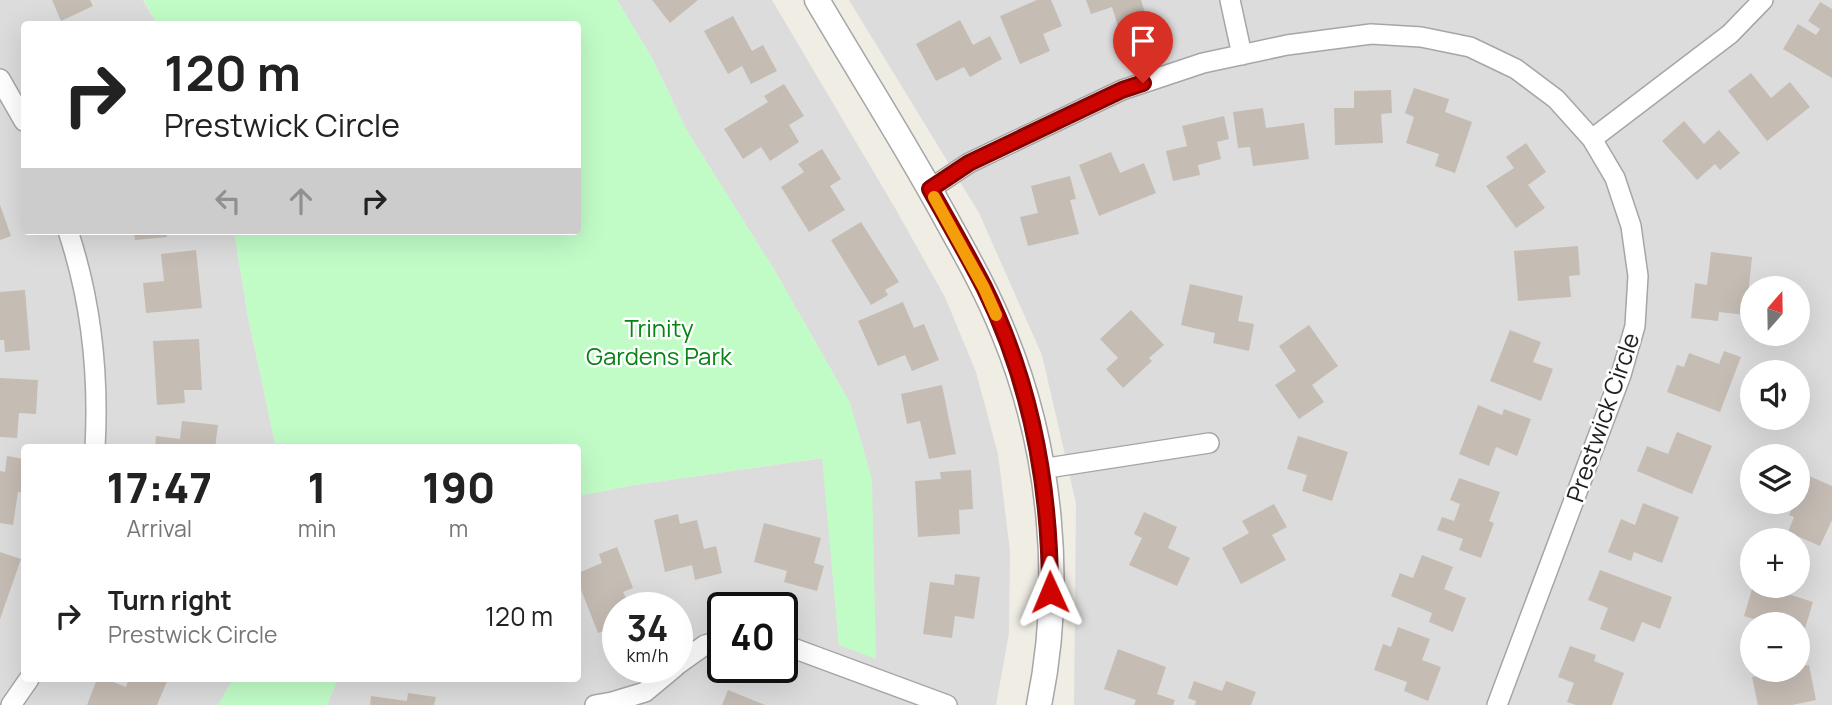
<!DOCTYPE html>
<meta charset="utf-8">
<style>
body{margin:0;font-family:Manrope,sans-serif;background:#f6f6f6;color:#222;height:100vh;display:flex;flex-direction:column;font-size:26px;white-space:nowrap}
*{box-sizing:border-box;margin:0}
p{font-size:23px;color:#767676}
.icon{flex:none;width:38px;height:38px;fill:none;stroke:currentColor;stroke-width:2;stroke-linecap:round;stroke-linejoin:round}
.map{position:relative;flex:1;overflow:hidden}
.panel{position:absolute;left:21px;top:444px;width:560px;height:238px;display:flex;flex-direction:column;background:#fff;border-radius:7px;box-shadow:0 7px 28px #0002}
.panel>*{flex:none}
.top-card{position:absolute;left:21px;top:21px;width:560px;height:214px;border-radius:7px;box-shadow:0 7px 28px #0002;background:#fff;color:#222;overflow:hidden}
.needle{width:46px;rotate:20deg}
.controls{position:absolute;left:1740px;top:276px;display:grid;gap:14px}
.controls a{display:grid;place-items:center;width:70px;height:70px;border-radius:50%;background:#fff;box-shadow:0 7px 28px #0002;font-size:35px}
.speed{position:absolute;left:602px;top:592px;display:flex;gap:14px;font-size:35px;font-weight:700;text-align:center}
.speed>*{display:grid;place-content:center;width:91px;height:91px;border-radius:50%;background:#fff;box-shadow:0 7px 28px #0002;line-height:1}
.speed small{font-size:18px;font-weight:400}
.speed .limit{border:4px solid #111;border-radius:10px;background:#fff;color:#111}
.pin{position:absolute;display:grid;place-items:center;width:60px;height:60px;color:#fff;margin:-72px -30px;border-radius:50% 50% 50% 0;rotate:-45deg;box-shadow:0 0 7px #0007}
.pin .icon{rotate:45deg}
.me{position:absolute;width:77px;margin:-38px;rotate:359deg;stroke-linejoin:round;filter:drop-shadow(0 0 5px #0008)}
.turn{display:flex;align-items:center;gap:24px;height:147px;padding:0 28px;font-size:32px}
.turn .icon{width:91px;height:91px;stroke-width:2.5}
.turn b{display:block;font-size:49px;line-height:60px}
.lanes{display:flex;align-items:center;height:66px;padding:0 28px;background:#0003;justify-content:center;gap:35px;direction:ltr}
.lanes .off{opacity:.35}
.eta{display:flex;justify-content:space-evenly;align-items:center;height:119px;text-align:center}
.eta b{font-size:42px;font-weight:800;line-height:49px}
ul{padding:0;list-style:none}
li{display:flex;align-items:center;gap:21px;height:105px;padding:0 28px}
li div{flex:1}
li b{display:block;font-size:26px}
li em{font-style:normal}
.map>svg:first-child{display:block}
</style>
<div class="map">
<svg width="1832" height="705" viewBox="0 0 1832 705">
<rect width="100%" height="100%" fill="#f0ede5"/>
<path fill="#dddcdc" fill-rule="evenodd" d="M0 0H143L157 24H24V231H234L248 317 276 448H24V679H233L218 705H0Z
M617 0H772L895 208 945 297 976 372 998 454 1010 551 1009 633 996 705H327L338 679H578V496L634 485 823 458 839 645 850 403 775 271 686 129 652 58ZM618 607H677V667H618ZM723 607H782V667H723Z
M849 0H1832V705H1074L1076 503 1042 355 979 213ZM1752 289H1797V334H1752ZM1752 373H1797V418H1752ZM1752 457H1797V502H1752ZM1752 541H1797V586H1752ZM1752 625H1797V670H1752Z"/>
<path fill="#c1fcc7" d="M144 0H617L652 58 686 129 775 271 850 403 872 479 876 659 839 645 822 458 634 485 578 496V448H276L248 317 234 231H578V24H157Z
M233 679H338L327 705H218Z"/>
<path fill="#c5bcb4" d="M52 0H90L93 6 61 21Z
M652 0H698L670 23Z
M1037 0H1051L1062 26 1043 34 1050 51 1020 64 1000 16Z
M1086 0H1141L1146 16 1118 26 1112 7 1091 14Z
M1820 2 1832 9V78L1783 49 1798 24 1816 35 1820 29 1808 21Z
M733 16 752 51 763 45 777 71 751 84 742 66 728 74 704 31Z
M960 20 973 45 990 36 1002 59 970 77 964 67 936 81 916 44Z
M1751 73 1771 98 1790 82 1810 107 1767 141 1728 91Z
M784 84 804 116 789 125 799 142 770 161 761 147 743 159 724 129 768 102 764 96Z
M1414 88 1449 99 1445 112 1472 122 1455 173 1435 166 1439 154 1406 143 1414 117 1405 113Z
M1391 90 1392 113 1381 114 1383 143 1335 145 1334 108H1354V91Z
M1263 108 1266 128 1304 123 1309 159 1253 166 1250 147 1238 148 1233 112Z
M1224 116 1229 139 1217 142 1221 159 1198 165 1200 175 1173 181 1166 151 1187 146 1182 126Z
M1684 121 1704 144 1719 130 1740 153 1720 170 1715 164 1697 180 1662 141Z
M1526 143 1546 172 1528 185 1545 208 1516 228 1486 186 1514 168 1506 157Z
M822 149 841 179 830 186 845 210 809 232 781 187 804 172 798 164Z
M1111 152 1120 173 1144 163 1156 193 1099 216 1079 165Z
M1070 176 1076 199 1070 200 1079 234 1028 246 1020 217 1038 213 1031 186Z
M0 205 11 236 0 240Z
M861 222 899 282 885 290 888 295 871 305 831 240Z
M134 231H166L167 237 135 240Z
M1578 246 1580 275 1569 276 1571 297 1518 301 1514 251Z
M196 250 202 308 146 313 143 283 164 281 161 254Z
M1711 252 1752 257 1746 315 1719 312 1718 321 1691 318 1695 283 1707 285Z
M1190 284 1243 296 1238 321 1254 324 1249 351 1213 343 1215 333 1181 325Z
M25 290 30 350 5 352 4 340H0V292Z
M903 302 914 328 924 324 939 360 912 371 905 355 878 366 858 321Z
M1131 310 1164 345 1149 358 1152 361 1123 388 1106 369 1118 358 1100 339Z
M1309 325 1338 366 1312 385 1324 402 1299 419 1275 385 1296 371 1279 346Z
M1510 330 1541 342 1533 362 1553 369 1541 401 1490 381Z
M199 339 202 390H184L185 403 157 405 153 341Z
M1724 351 1741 357 1720 412 1667 392 1677 365 1684 367 1689 353 1719 364Z
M0 378 38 380 36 414 19 413 17 438 0 437Z
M942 385 956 454 929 459 920 421 907 424 901 394Z
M1478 405 1502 415 1504 409 1531 419 1517 456 1496 447 1489 466 1459 454Z
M182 421 218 425 215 448H155L156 436 180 439Z
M1677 432 1712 446 1692 494 1637 471 1647 446 1668 454Z
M1298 436 1348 452 1332 501 1302 491 1307 475 1287 469Z
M7 456 24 459V493L18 492 13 525 0 523V471L5 472Z
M971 470 973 509 959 510 960 534 918 537 915 481 941 479 940 472Z
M1807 475 1832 486V520L1820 546 1788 532 1794 517 1789 515 1795 502H1797Z
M1459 478 1500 492 1489 521 1494 523 1481 558 1459 550 1463 539 1437 530 1442 517 1454 521 1460 504 1450 500Z
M1643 503 1679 517 1662 563 1634 552 1631 561 1608 552 1621 519 1635 525Z
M1274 504 1287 527 1272 535 1286 560 1241 584 1222 548 1249 533 1242 521Z
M1144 512 1177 527 1168 548 1190 558 1177 586 1129 565 1142 538 1134 534Z
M678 514 680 524 697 520 704 549 716 546 722 573 695 580 692 565 665 572 654 520Z
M764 523 821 538 814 563 824 566 817 591 784 582 787 571 754 562Z
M617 547 633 588 623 592 630 607H618V625L598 633 578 582V573L602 563 599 554Z
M0 552 21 559 0 619Z
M1422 555 1453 567 1444 589 1466 598 1453 632 1429 622 1432 613 1391 596 1400 573 1413 578Z
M1600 570 1672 597 1660 629 1642 622 1634 642 1600 629 1608 608 1588 600Z
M955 574 980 577 974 619 955 616 952 638 923 634 930 582 954 585Z
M1753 586H1790L1788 594 1813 602 1802 638 1797 637V625H1773L1744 616Z
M1398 627 1430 639 1422 660 1441 667 1428 701 1404 691 1407 682 1374 670 1383 644 1391 647Z
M1570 646 1596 655 1594 661 1624 673 1612 705H1576L1567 702 1574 683 1558 677Z
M1118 649 1166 667 1157 694 1175 700 1173 705H1134L1136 700 1104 689Z
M1809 665 1816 700 1792 705H1758L1752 677 1783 670H1797V667Z
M97 679H105L126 687 129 679H168L157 705H87Z
M1194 681 1222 691 1226 681 1256 692 1251 705H1195L1196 701 1188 698Z
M728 690 765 705H722Z
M408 693 436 697 434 705H370L371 696 407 701Z"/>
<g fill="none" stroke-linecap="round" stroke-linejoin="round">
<g stroke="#a6a6a6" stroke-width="22">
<path id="minor" d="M1230 0 1242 55
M0 79 24 121
M1592 139 1730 34 1763 0
M930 189 969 163 1122 90 1203 63 1287 45 1371 34 1421 37 1470 47 1516 69 1556 99 1592 139 1615 178 1631 226 1638 276 1635 326 1621 375 1497 705
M68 231C91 300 99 375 95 448
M1041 469 1209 443
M782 644 947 705
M677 665 705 645 723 640
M11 705 29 679
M595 705 612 702 645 692 675 667"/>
</g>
<g stroke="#a6a6a6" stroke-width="27">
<path id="tertiary" d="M817 0C861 75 908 148 949 224 969 260 989 296 1004 334 1051 448 1064 584 1039 705"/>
</g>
<use href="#minor" stroke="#fff" stroke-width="19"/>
<use href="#tertiary" stroke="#fff" stroke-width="24"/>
</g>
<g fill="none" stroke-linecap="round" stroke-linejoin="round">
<g stroke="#860300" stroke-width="18">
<path id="route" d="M1050 592C1050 487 1031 382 984 287 967 254 948 221 930 189L969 163 1122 90 1143 83"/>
</g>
<use href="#route" stroke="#ce0400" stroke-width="12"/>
<path stroke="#f59e0b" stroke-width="12" d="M934 197 984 288 996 315"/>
</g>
<g text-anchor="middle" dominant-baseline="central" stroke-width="5" stroke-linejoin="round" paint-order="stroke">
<g font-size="24" fill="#078314" stroke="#fff">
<text x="659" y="327">Trinity<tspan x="659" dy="28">Gardens Park</tspan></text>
</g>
<g font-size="24" fill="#1f1f1f" stroke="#fff">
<text transform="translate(1602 417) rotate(-71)">Prestwick Circle</text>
</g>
</g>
</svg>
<div class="controls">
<a><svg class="needle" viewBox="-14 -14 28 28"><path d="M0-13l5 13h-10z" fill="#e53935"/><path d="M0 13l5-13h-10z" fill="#767676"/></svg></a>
<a><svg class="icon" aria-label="sound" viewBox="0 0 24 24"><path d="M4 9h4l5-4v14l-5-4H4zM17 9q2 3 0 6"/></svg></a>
<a><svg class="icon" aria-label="layers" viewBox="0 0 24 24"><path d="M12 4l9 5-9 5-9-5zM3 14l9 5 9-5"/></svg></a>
<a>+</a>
<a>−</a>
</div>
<div class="speed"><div>34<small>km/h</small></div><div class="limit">40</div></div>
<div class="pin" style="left:1143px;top:83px;background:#d93025"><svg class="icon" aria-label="arrive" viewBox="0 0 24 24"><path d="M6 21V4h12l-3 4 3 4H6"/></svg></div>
<svg class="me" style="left:1050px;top:592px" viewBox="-20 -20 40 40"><path d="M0-17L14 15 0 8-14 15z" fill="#ce0400" stroke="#fff" stroke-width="4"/></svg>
<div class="top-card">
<div class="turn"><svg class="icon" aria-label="right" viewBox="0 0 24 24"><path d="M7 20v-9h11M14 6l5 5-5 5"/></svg><div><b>120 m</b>Prestwick Circle</div></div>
<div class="lanes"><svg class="icon off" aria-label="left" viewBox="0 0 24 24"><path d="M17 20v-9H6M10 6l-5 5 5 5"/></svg><svg class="icon off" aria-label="ahead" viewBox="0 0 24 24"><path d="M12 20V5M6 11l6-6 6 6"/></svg><svg class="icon" aria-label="right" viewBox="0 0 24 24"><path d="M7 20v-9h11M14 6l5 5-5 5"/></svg></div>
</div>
<section class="panel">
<div class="eta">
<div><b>17:47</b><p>Arrival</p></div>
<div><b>1</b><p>min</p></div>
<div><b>190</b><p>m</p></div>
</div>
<ul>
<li><svg class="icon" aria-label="right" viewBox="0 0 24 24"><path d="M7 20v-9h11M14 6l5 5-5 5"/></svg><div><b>Turn right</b><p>Prestwick Circle</p></div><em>120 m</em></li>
</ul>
</section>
</div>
